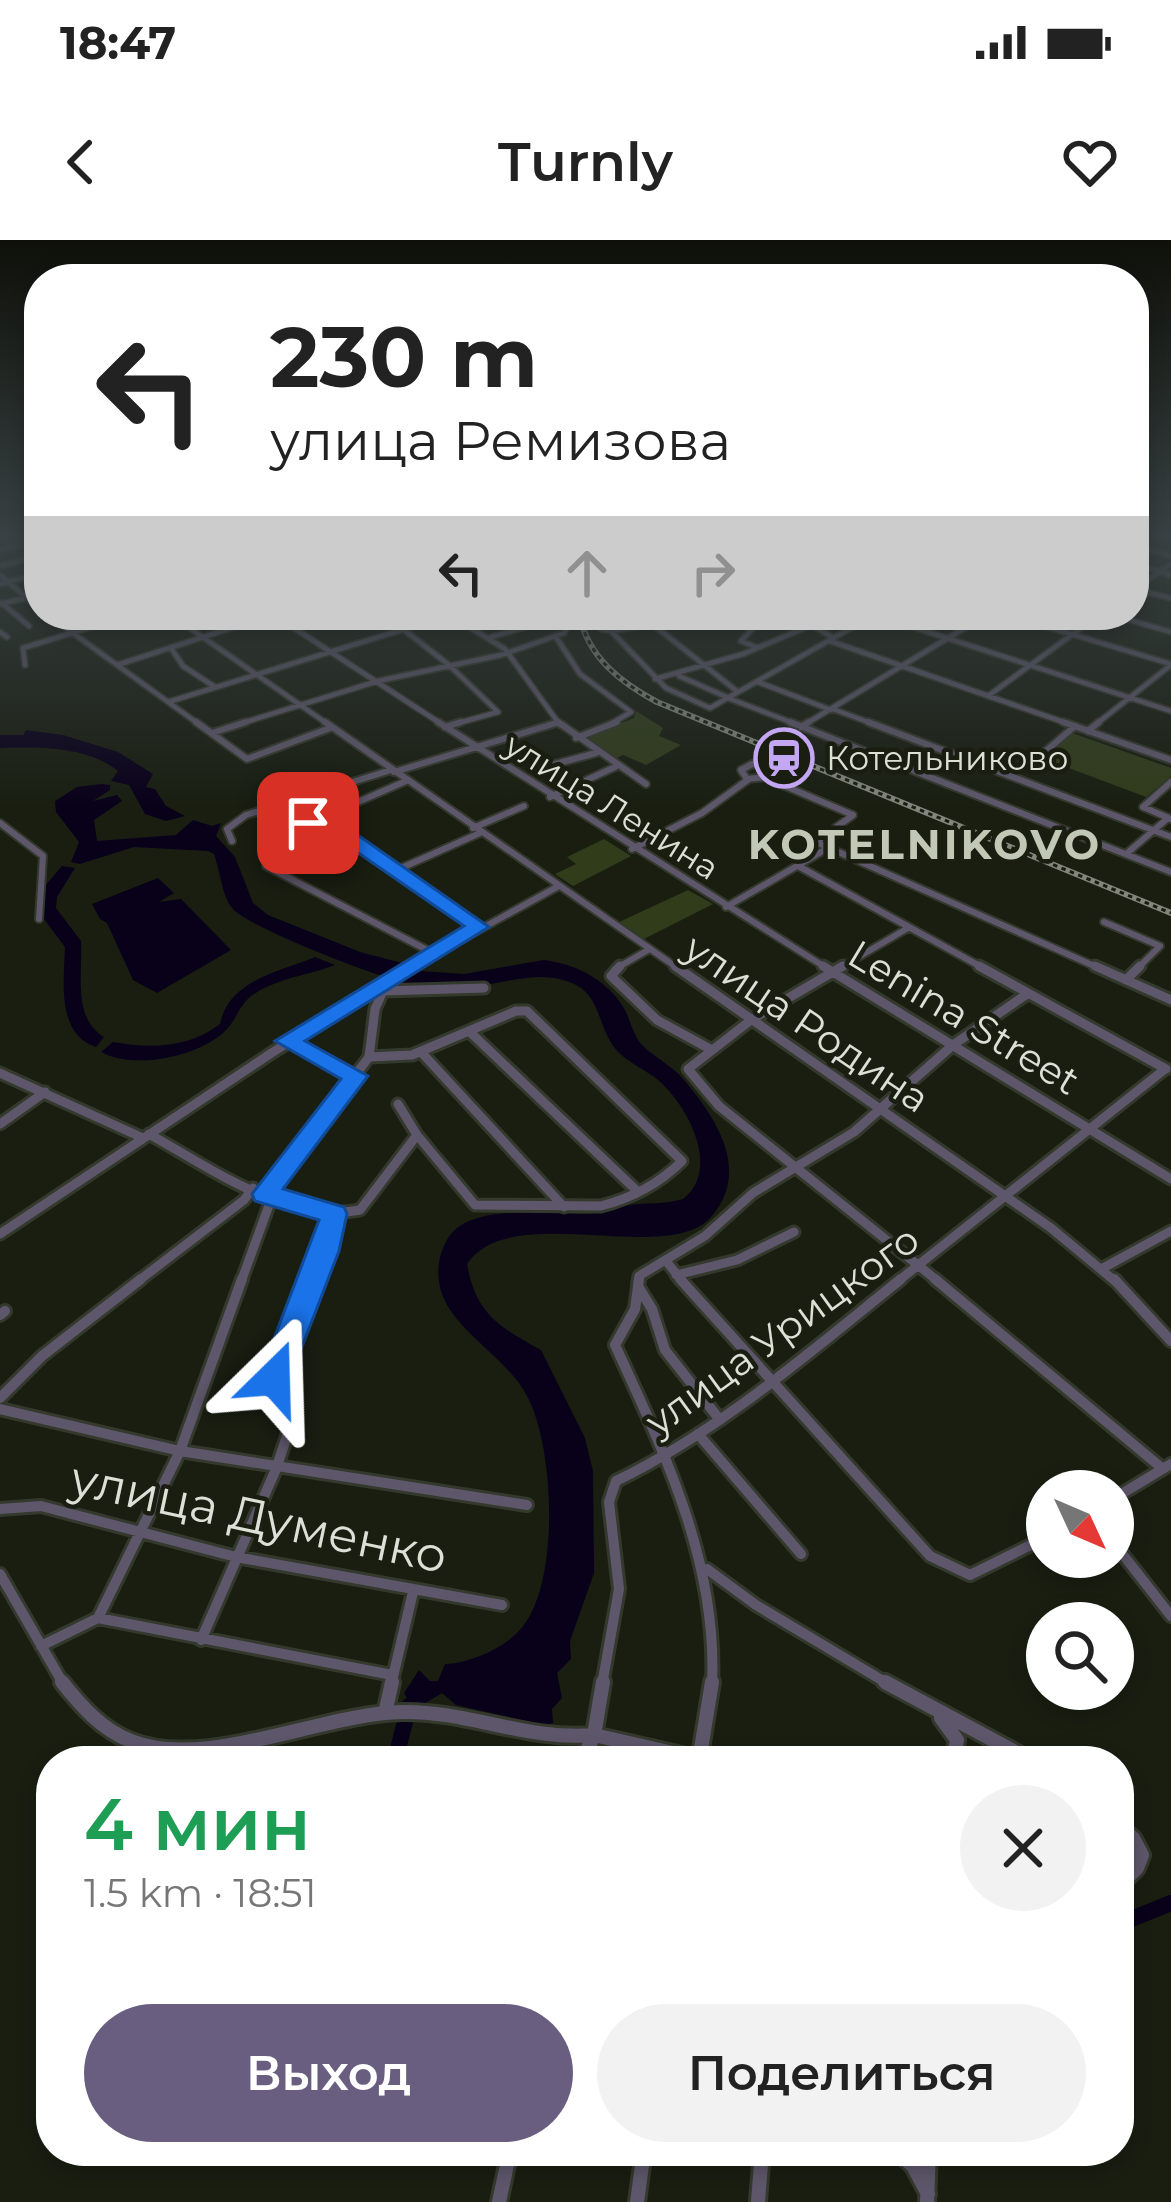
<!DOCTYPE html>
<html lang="ru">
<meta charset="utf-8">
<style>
body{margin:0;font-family:Montserrat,sans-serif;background:#f2f2f2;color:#222;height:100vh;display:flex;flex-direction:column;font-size:45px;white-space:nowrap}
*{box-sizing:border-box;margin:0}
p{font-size:39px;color:#767676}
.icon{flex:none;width:66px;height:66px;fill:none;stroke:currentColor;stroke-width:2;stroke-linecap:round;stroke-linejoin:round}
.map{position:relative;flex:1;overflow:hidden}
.sheet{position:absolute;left:36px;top:1506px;width:1098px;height:420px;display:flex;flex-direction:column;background:#fff;border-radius:48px;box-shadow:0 6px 18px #0003}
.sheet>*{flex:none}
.banner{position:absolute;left:24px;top:24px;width:1125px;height:366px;border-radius:48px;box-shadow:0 6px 18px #0003;background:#fff;color:#222;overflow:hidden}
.needle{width:78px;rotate:134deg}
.fabs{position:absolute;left:1026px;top:1230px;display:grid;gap:24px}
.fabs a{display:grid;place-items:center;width:108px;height:108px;border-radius:50%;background:#fff;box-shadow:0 6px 18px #0003;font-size:60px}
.pin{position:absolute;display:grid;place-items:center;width:102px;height:102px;color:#fff;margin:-51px;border-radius:24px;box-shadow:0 6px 18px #0006}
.me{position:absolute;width:132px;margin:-66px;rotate:22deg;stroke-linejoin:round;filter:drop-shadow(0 0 9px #0008)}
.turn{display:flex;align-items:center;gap:42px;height:252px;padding:0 48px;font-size:54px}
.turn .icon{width:156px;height:156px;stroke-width:2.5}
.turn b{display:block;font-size:84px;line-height:102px}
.lanes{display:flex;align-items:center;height:114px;padding:0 48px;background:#0003;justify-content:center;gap:60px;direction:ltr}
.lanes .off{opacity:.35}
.round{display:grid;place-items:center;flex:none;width:126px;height:126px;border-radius:63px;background:#f2f2f2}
.summary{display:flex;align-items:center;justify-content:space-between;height:204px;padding:0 48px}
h1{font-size:72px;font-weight:600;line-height:90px;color:#1e9e55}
.cta{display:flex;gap:24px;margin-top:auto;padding:24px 48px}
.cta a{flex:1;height:138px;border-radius:72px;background:#6a5e80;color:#fff;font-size:48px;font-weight:600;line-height:138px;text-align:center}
.cta a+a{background:#f2f2f2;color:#222}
.status{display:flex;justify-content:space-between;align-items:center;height:84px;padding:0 60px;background:#fff;direction:ltr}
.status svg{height:33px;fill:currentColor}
header{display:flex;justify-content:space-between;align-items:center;height:156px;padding:0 48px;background:#fff;font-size:54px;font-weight:600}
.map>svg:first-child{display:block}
</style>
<div class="status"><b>18:47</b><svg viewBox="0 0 49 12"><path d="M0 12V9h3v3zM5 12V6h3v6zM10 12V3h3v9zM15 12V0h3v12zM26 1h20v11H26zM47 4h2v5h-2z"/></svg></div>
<header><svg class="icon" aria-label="back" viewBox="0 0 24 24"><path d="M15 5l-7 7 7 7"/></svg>Turnly<svg class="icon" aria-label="heart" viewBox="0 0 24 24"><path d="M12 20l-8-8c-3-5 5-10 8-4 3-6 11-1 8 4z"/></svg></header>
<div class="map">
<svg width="1171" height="1962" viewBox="0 0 1171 1962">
<rect width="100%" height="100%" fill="#191e11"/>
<path fill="#313c1b" d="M636 471 663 488 659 496 681 505 646 525 623 515 612 520 582 499 634 478Z
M1072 493 1171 528V536L1146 557 1042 518Z
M604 599 631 616 573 646 555 634 576 624 567 617Z
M688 650 713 664 642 700 617 683Z"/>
<path fill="#09001a" d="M26 490 63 495 118 512 153 534 146 547 155 549 166 566 185 576 166 581 145 574 129 545 111 541 118 531C87 506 38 507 0 508V495H23Z
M102 544 110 545V550L93 561 117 555 122 561 94 580 97 601 176 595 193 580 212 586 221 583 216 596 235 617 253 663 268 675 360 712 406 724 386 737C363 731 246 686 232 668 222 655 220 631 214 614L208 611 134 607 80 624 71 622 79 602 56 572 55 561 77 547Z
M62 626 75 628 57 657 56 668 81 701C83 733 72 778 104 797L96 807C56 794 64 741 65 707L41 675 45 646Z
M158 638 174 653 159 662 181 659 231 710 157 753 133 740 107 683 100 679 92 664Z
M315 717 335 725C307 736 275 738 250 757 238 767 236 782 223 793 196 817 134 830 101 812L113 802C150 809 189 808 220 784 229 740 279 732 315 717Z
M544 720C577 724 611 742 626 772 631 783 634 796 642 805 655 818 673 826 684 840 717 879 751 931 711 977 667 1027 510 959 467 1024 476 1075 500 1087 541 1110L585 1198 593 1231 594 1333 570 1401 571 1419 557 1433 562 1458 552 1469 553 1483 545 1485 456 1465 442 1453 419 1467 410 1464 404 1453 419 1430 430 1441H438L445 1424C471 1423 508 1407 524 1385 560 1337 554 1206 527 1156 507 1117 453 1091 441 1051 436 1034 438 1015 447 1000 467 962 549 974 585 974 599 974 614 967 629 965 648 962 664 965 683 959 722 929 687 864 657 839 645 830 630 823 619 813 594 787 605 751 563 740 533 731 501 745 471 746 444 746 416 741 388 743L416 724 420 731 464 734Z"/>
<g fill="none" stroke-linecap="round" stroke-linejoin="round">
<path stroke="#09001a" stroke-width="16" d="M395 1521 409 1466
M1119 1684 1171 1663"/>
<g stroke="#34392d" stroke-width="8">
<path id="minor-far4" d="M1134 305 1171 316
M0 310 39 301
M1134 324 1171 335
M0 326 39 316
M0 335 39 368
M0 344 39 334
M1134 349 1171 324
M1134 349 1171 358
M2 363 29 386
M0 364 39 355
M48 375 200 485
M171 375 329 485
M274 375 443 485
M385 375 449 425 498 472 451 485
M450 375 505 409 560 485
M558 375 562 383 573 384
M594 375 601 389 611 391 666 448 710 468 874 375
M641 375 738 452
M753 375 756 385 741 401 756 407
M795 375 832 397
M876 375 1171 471
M1008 375 1171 424
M1113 375 1171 392
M611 391 704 375
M0 392 7 397
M491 397 529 386 521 375
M556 397 580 434 631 472 609 485
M830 401 1072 485
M171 408 183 426 215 447
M25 425 23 408 130 375
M117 425 271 375
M679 436 729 458
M655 439 743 414 835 375
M758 442 831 470
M988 456 1099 375
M728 458 798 485
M168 462 450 375
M833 469 876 485
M236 485 378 441 501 415 564 393 574 375
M548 485 556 483
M804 485 986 375
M1095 485 1171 425"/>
</g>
<g stroke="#34392d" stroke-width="10">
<path id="minor-far3" d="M196 482 247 519 330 488
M325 482 679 729
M438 482 828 729
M558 482 646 544
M790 482 1171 632
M868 482 1171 597
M1063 482 1171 520
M445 487 461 482
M801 487 809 482
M1088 491 1099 482
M212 493 246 482
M576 498 617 482
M1040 516 1075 486
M752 524 771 527 775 536 747 539 741 530Z
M544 527 596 513
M394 532 556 483
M771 540 853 575
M1171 542 1143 567 1171 579
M550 557 615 527
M263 573 301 583 319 579 479 687
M853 575 816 602 1101 729
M319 579 406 541
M0 583 43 616 39 679
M335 588 266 626 431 712
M473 588 524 566
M232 601 227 589 246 575 391 530
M632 609 702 573 749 539
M1126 614 1168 578
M800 627 985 729
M399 629 480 593
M726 667 828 608
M1104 682 1160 706 1137 729
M408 729 557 647
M615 729 648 710
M838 729 908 688"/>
</g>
<g stroke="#34392d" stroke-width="15">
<path id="minor-far2" d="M620 726 611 736 657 780 710 809
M675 726 1051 988 1116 1042
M823 726 1171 939
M843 726 751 780 688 829 719 866 939 1042
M979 726 1166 829
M1095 726 1171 760
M1126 740 1140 726
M471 793 635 949
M287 801 356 836
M421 812 564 967
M0 833 143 898
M398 864 417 895
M0 884 45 852
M149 894C210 928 287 984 360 970L417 895 475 965 601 966C632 958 659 944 682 921L527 771H516L412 815 369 817
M265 954 369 817 375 769 383 751 484 748
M0 994 273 812 413 726
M666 1021 683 1042
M1103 1028 1171 991
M676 1035 737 1020 794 992
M137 1042 244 960 253 948
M241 1042 272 957
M312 1042 334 975
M638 1042 639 1036 705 996 753 953 854 892 953 805 1027 754
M897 1042 1165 829"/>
</g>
<g stroke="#34392d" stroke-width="16">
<path id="minor-far1" d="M639 1039 635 1069 615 1105C665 1214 718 1323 712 1445
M680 1039 930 1316 970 1335 1047 1297
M935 1039 1163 1229
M1114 1039 1171 1101
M639 1048 652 1069 665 1110 720 1180
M0 1075 5 1071
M0 1158 42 1116 141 1039
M0 1169 180 1211 527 1265
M698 1194 801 1314
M1113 1259 1171 1224
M0 1269 41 1266 236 1317 502 1365
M1113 1302 1171 1376
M707 1329 756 1365 890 1445
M0 1334 64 1445
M98 1378 180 1211 242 1039
M201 1400 276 1229 295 1172 274 1138 314 1039
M41 1406 98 1378 392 1435
M391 1445 413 1352
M602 1445 619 1349 609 1262 616 1241C721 1190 810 1112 901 1039"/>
</g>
<g stroke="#34392d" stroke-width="20">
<path id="minor" d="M62 1442C81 1466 102 1490 131 1501 207 1531 322 1473 403 1472 468 1471 528 1501 594 1495L603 1442
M885 1442 1032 1521
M385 1473 392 1442
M941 1478 957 1500 953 1521
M582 1521 594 1495 708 1521
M699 1521 712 1442
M1119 1587 1133 1598 1142 1615 1137 1628 1119 1646
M896 1911 913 1926 928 1954
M499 1962 510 1911
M637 1962 644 1911
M758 1962 762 1911
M927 1962 929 1911"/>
</g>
<use href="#minor-far4" stroke="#5e576b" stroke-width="4.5"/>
<use href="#minor-far3" stroke="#5e576b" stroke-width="6"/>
<use href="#minor-far2" stroke="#5e576b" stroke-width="9"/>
<use href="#minor-far1" stroke="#5e576b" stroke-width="10"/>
<use href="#minor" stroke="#5e576b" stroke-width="14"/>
<g stroke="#82867c" stroke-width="6">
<path id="rail" d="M579 375C589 418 620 442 657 462L1171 673"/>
</g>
<use href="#rail" stroke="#191e11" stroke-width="3" stroke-dasharray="4.5" stroke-linecap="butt"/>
</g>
<linearGradient id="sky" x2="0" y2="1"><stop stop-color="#0e1009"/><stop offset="0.52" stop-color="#384143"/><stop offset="1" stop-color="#384143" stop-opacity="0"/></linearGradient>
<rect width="1171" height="569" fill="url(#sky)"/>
<path fill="#1a73e8" stroke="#114b97" stroke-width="3" d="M313 575H326L342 584 489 687 305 801 368 836 283 949 344 967 347 974 339 1011 290 1138 285 1147 274 1151 264 1147 259 1138 319 980 255 961 252 954 341 839 275 801 464 686 328 592 318 586 301 587V579Z"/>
<defs>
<g id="station-ring" transform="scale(3)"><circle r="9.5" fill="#191e11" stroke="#c3a7f2" stroke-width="1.5"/><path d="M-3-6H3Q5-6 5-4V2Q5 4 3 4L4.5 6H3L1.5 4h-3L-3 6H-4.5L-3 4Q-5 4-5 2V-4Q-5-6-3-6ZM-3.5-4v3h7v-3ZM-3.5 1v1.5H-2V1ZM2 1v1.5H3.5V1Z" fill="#c3a7f2"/></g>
</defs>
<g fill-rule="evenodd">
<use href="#station-ring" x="784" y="518"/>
</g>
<g text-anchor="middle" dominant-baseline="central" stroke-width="9" stroke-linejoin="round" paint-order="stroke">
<g font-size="33" fill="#dce0d7" stroke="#191e11" text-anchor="start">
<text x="826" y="518">Котельниково</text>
</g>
<g font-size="33" fill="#dce0d7" stroke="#191e11">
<text transform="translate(612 566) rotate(32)">улица Ленина</text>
</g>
<g font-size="39" fill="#dce0d7" stroke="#191e11">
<text transform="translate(964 777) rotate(31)">Lenina Street</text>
<text transform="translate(807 783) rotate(34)">улица Родина</text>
<text transform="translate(782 1090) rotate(-36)">улица Урицкого</text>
</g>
<g font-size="42" font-weight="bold" letter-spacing="3" fill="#c1c8b6" stroke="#191e11">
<text x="925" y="604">KOTELNIKOVO</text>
</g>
<g font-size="48" fill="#dce0d7" stroke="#191e11">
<text transform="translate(259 1277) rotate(12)">улица Думенко</text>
</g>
</g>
</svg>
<div class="fabs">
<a><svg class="needle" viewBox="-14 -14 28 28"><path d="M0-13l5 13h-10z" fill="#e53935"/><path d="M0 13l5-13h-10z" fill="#767676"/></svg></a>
<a><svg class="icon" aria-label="search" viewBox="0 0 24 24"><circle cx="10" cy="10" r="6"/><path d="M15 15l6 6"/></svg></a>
</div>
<div class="pin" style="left:308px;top:583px;background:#d93025"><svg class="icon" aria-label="arrive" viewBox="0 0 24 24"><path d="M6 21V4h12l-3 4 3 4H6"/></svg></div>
<svg class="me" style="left:274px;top:1138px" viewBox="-20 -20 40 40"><path d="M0-17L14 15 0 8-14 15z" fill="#1a73e8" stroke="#fff" stroke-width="4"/></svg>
<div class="banner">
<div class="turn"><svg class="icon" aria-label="left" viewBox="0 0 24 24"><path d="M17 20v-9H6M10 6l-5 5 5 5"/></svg><div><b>230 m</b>улица Ремизова</div></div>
<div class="lanes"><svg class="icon" aria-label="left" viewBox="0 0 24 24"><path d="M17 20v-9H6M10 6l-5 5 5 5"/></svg><svg class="icon off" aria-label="ahead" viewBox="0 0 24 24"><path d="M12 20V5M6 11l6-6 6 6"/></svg><svg class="icon off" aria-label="right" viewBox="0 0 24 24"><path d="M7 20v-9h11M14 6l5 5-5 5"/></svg></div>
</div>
<section class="sheet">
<div class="summary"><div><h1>4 мин</h1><p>1.5 km · 18:51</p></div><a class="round"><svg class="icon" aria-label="close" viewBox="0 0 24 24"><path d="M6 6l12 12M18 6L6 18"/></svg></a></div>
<div class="cta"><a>Выход</a><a>Поделиться</a></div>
</section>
</div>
